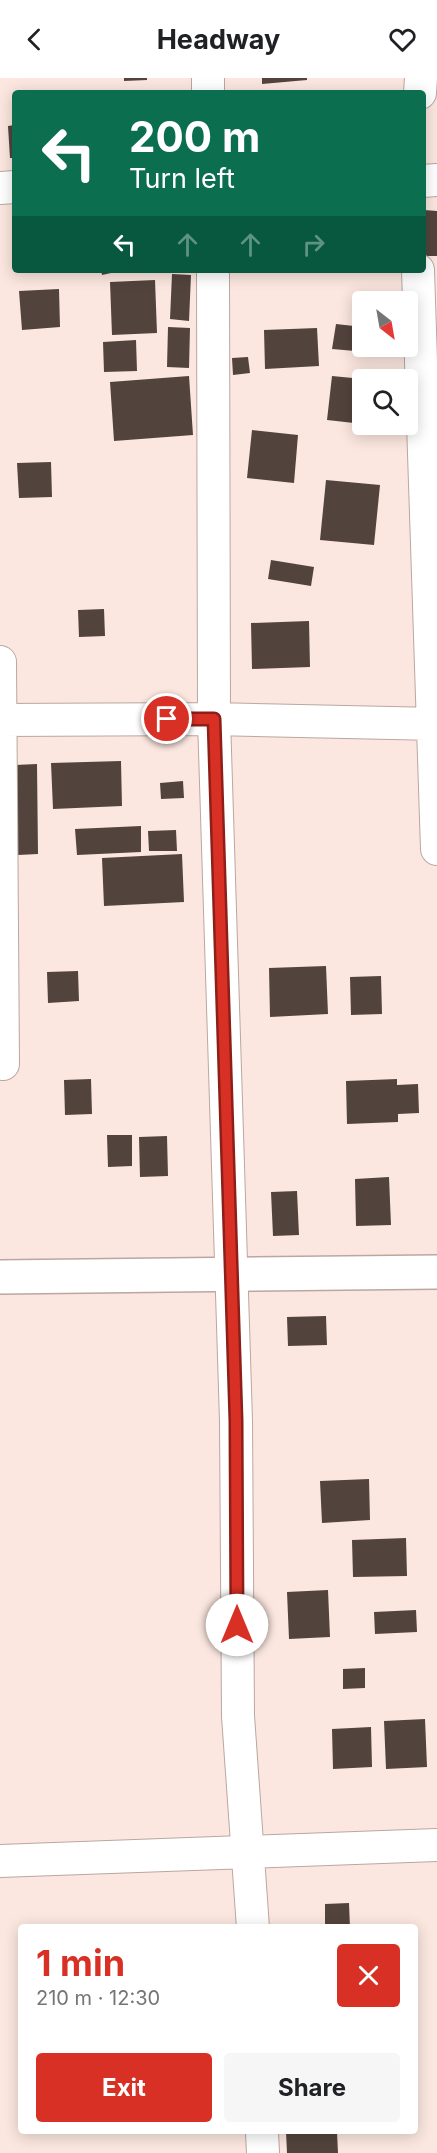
<!DOCTYPE html>
<meta charset="utf-8">
<style>
body{margin:0;font-family:Inter,sans-serif;background:#f6f6f6;color:#202124;height:100vh;display:flex;flex-direction:column;font-size:22px;white-space:nowrap}
*{box-sizing:border-box;margin:0}
p{font-size:20px;color:#757577}
.icon{flex:none;width:33px;height:33px;fill:none;stroke:currentColor;stroke-width:2;stroke-linecap:round;stroke-linejoin:round}
.map{position:relative;flex:1;overflow:hidden}
.details{position:absolute;left:18px;top:1846px;width:400px;height:210px;display:flex;flex-direction:column;background:#fff;border-radius:6px;box-shadow:0 3px 15px #0003}
.details>*{flex:none}
.hud{position:absolute;left:12px;top:12px;width:414px;height:183px;border-radius:6px;box-shadow:0 3px 15px #0003;background:#0b6e4f;color:#fff;overflow:hidden}
.needle{width:39px;rotate:149deg}
.controls{position:absolute;left:352px;top:213px;display:grid;gap:12px}
.controls a{display:grid;place-items:center;width:66px;height:66px;border-radius:6px;background:#fff;box-shadow:0 3px 15px #0003;font-size:30px}
.pin{position:absolute;display:grid;place-items:center;width:51px;height:51px;color:#fff;margin:-26px;border:3px solid #fff;border-radius:50%;box-shadow:0 2px 6px #0007}
.me{position:absolute;width:66px;margin:-33px;rotate:0deg;stroke-linejoin:round;filter:drop-shadow(0 0 4px #0008)}
.turn{display:flex;align-items:center;gap:21px;height:126px;padding:0 18px;font-size:27px}
.turn .icon{width:78px;height:78px;stroke-width:2.5}
.turn b{display:block;font-size:42px;line-height:51px}
.lanes{display:flex;align-items:center;height:57px;padding:0 18px;background:#0003;justify-content:center;gap:30px;direction:ltr}
.lanes .off{opacity:.35}
.round{display:grid;place-items:center;flex:none;width:63px;height:63px;border-radius:6px;background:#f6f6f6}
.head{display:flex;align-items:center;justify-content:space-between;height:102px;padding:0 18px}
h1{font-size:36px;font-weight:700;line-height:45px;color:#d93025}
.cta{display:flex;gap:12px;margin-top:auto;padding:12px 18px}
.cta a{flex:1;height:69px;border-radius:6px;background:#d93025;color:#fff;font-size:24px;font-weight:700;line-height:69px;text-align:center}
.cta a+a{background:#f6f6f6;color:#202124}
header{display:flex;justify-content:space-between;align-items:center;height:78px;padding:0 18px;background:#fff;font-size:27px;font-weight:700}
.map>svg:first-child{display:block}
</style>
<header><svg class="icon" aria-label="back" viewBox="0 0 24 24"><path d="M15 5l-7 7 7 7"/></svg>Headway<svg class="icon" aria-label="heart" viewBox="0 0 24 24"><path d="M12 20l-8-8c-3-5 5-10 8-4 3-6 11-1 8 4z"/></svg></header>
<div class="map">
<svg width="437" height="2075" viewBox="0 0 437 2075">
<rect width="100%" height="100%" fill="#fbe7df"/>
<path fill="#53433d" d="M124 0H147V2L124 3Z
M262 0H307V2L262 6Z
M15 47V80H10L8 48Z
M424 132 437 133V178H423Z
M101 192H120V193L102 197Z
M172 196 191 197 189 243 170 241Z
M155 202 157 255 112 257 110 204Z
M59 211 60 249 22 252 19 213Z
M336 246 363 249V268H368L367 274 332 271Z
M168 249 190 250 189 290 167 289Z
M317 250 319 288 265 291 264 252Z
M136 262 137 293 104 294 103 264Z
M248 279 250 295 233 297 232 280Z
M189 298 193 357 114 363 110 304Z
M332 298 363 301V346L327 342Z
M252 352 298 357 294 405 247 400Z
M51 384 52 419 19 420 17 385Z
M326 402 380 407 374 467 320 462Z
M271 482 314 489 311 508 268 501Z
M104 531 105 558 79 559 78 532Z
M309 543 310 589 252 591 251 545Z
M121 683 122 728 53 731 51 685Z
M37 686 38 776 18 777 15 687Z
M183 703 184 720 161 721 160 705Z
M141 748V774L77 777 75 751Z
M176 752 177 773H149L148 753Z
M182 776 184 824 104 828 102 780Z
M326 888 328 936 270 939 269 890Z
M78 893 79 923 48 925 47 894Z
M381 898 382 936 351 937 350 899Z
M91 1001 92 1036 65 1037 64 1002Z
M397 1001V1007L418 1006 419 1035 398 1036V1044L347 1046 346 1003Z
M107 1057H132V1088L108 1089Z
M167 1058 168 1098 140 1099 139 1059Z
M389 1099 391 1147 356 1148 355 1101Z
M297 1113 299 1157 273 1158 271 1114Z
M326 1238 327 1267 288 1268 287 1239Z
M369 1401 370 1442 322 1445 320 1403Z
M406 1460 407 1498 353 1499 352 1462Z
M328 1512 330 1559 289 1561 287 1514Z
M416 1532 417 1554 375 1556 374 1534Z
M365 1590V1610L343 1611V1591Z
M425 1641 427 1689 386 1691 384 1643Z
M371 1649 372 1689 333 1691 332 1651Z
M349 1825 350 1850H325V1826Z
M286 2054H337L338 2075H287Z"/>
<g fill="none" stroke-linecap="round" stroke-linejoin="round">
<g stroke="#baa7a0" stroke-width="34">
<path id="street" d="M208 0V15
M420 15 421 0
M423 103 437 102
M0 110 15 109
M213 192 214 641 236 1343 238 1638 253 1850
M418 192 437 771
M0 584 3 986
M0 642 214 641 437 646
M0 1783 437 1767
M262 2054 263 2075"/>
</g>
<g stroke="#baa7a0" stroke-width="36">
<path id="secondary" d="M0 1199 437 1194"/>
</g>
<use href="#street" stroke="#fff" stroke-width="32"/>
<use href="#secondary" stroke="#fff" stroke-width="33"/>
</g>
<g fill="none" stroke-linecap="round" stroke-linejoin="round">
<g stroke="#8d1f18" stroke-width="15">
<path id="route" d="M167 641H214L236 1343 237 1547"/>
</g>
<use href="#route" stroke="#d93025" stroke-width="10"/>
</g>
</svg>
<div class="controls">
<a><svg class="needle" viewBox="-14 -14 28 28"><path d="M0-13l5 13h-10z" fill="#e53935"/><path d="M0 13l5-13h-10z" fill="#757577"/></svg></a>
<a><svg class="icon" aria-label="search" viewBox="0 0 24 24"><circle cx="10" cy="10" r="6"/><path d="M15 15l6 6"/></svg></a>
</div>
<div class="pin" style="left:167px;top:641px;background:#d93025"><svg class="icon" aria-label="arrive" viewBox="0 0 24 24"><path d="M6 21V4h12l-3 4 3 4H6"/></svg></div>
<svg class="me" style="left:237px;top:1547px" viewBox="-20 -20 40 40"><circle r="19" fill="#fff"/><path d="M0-13L10 11 0 6-10 11z" fill="#d93025"/></svg>
<div class="hud">
<div class="turn"><svg class="icon" aria-label="left" viewBox="0 0 24 24"><path d="M17 20v-9H6M10 6l-5 5 5 5"/></svg><div><b>200 m</b>Turn left</div></div>
<div class="lanes"><svg class="icon" aria-label="left" viewBox="0 0 24 24"><path d="M17 20v-9H6M10 6l-5 5 5 5"/></svg><svg class="icon off" aria-label="ahead" viewBox="0 0 24 24"><path d="M12 20V5M6 11l6-6 6 6"/></svg><svg class="icon off" aria-label="ahead" viewBox="0 0 24 24"><path d="M12 20V5M6 11l6-6 6 6"/></svg><svg class="icon off" aria-label="right" viewBox="0 0 24 24"><path d="M7 20v-9h11M14 6l5 5-5 5"/></svg></div>
</div>
<section class="details">
<div class="head"><div><h1>1 min</h1><p>210 m · 12:30</p></div><a class="round" style="background:#d93025;color:#fff"><svg class="icon" aria-label="close" viewBox="0 0 24 24"><path d="M6 6l12 12M18 6L6 18"/></svg></a></div>
<div class="cta"><a>Exit</a><a>Share</a></div>
</section>
</div>
